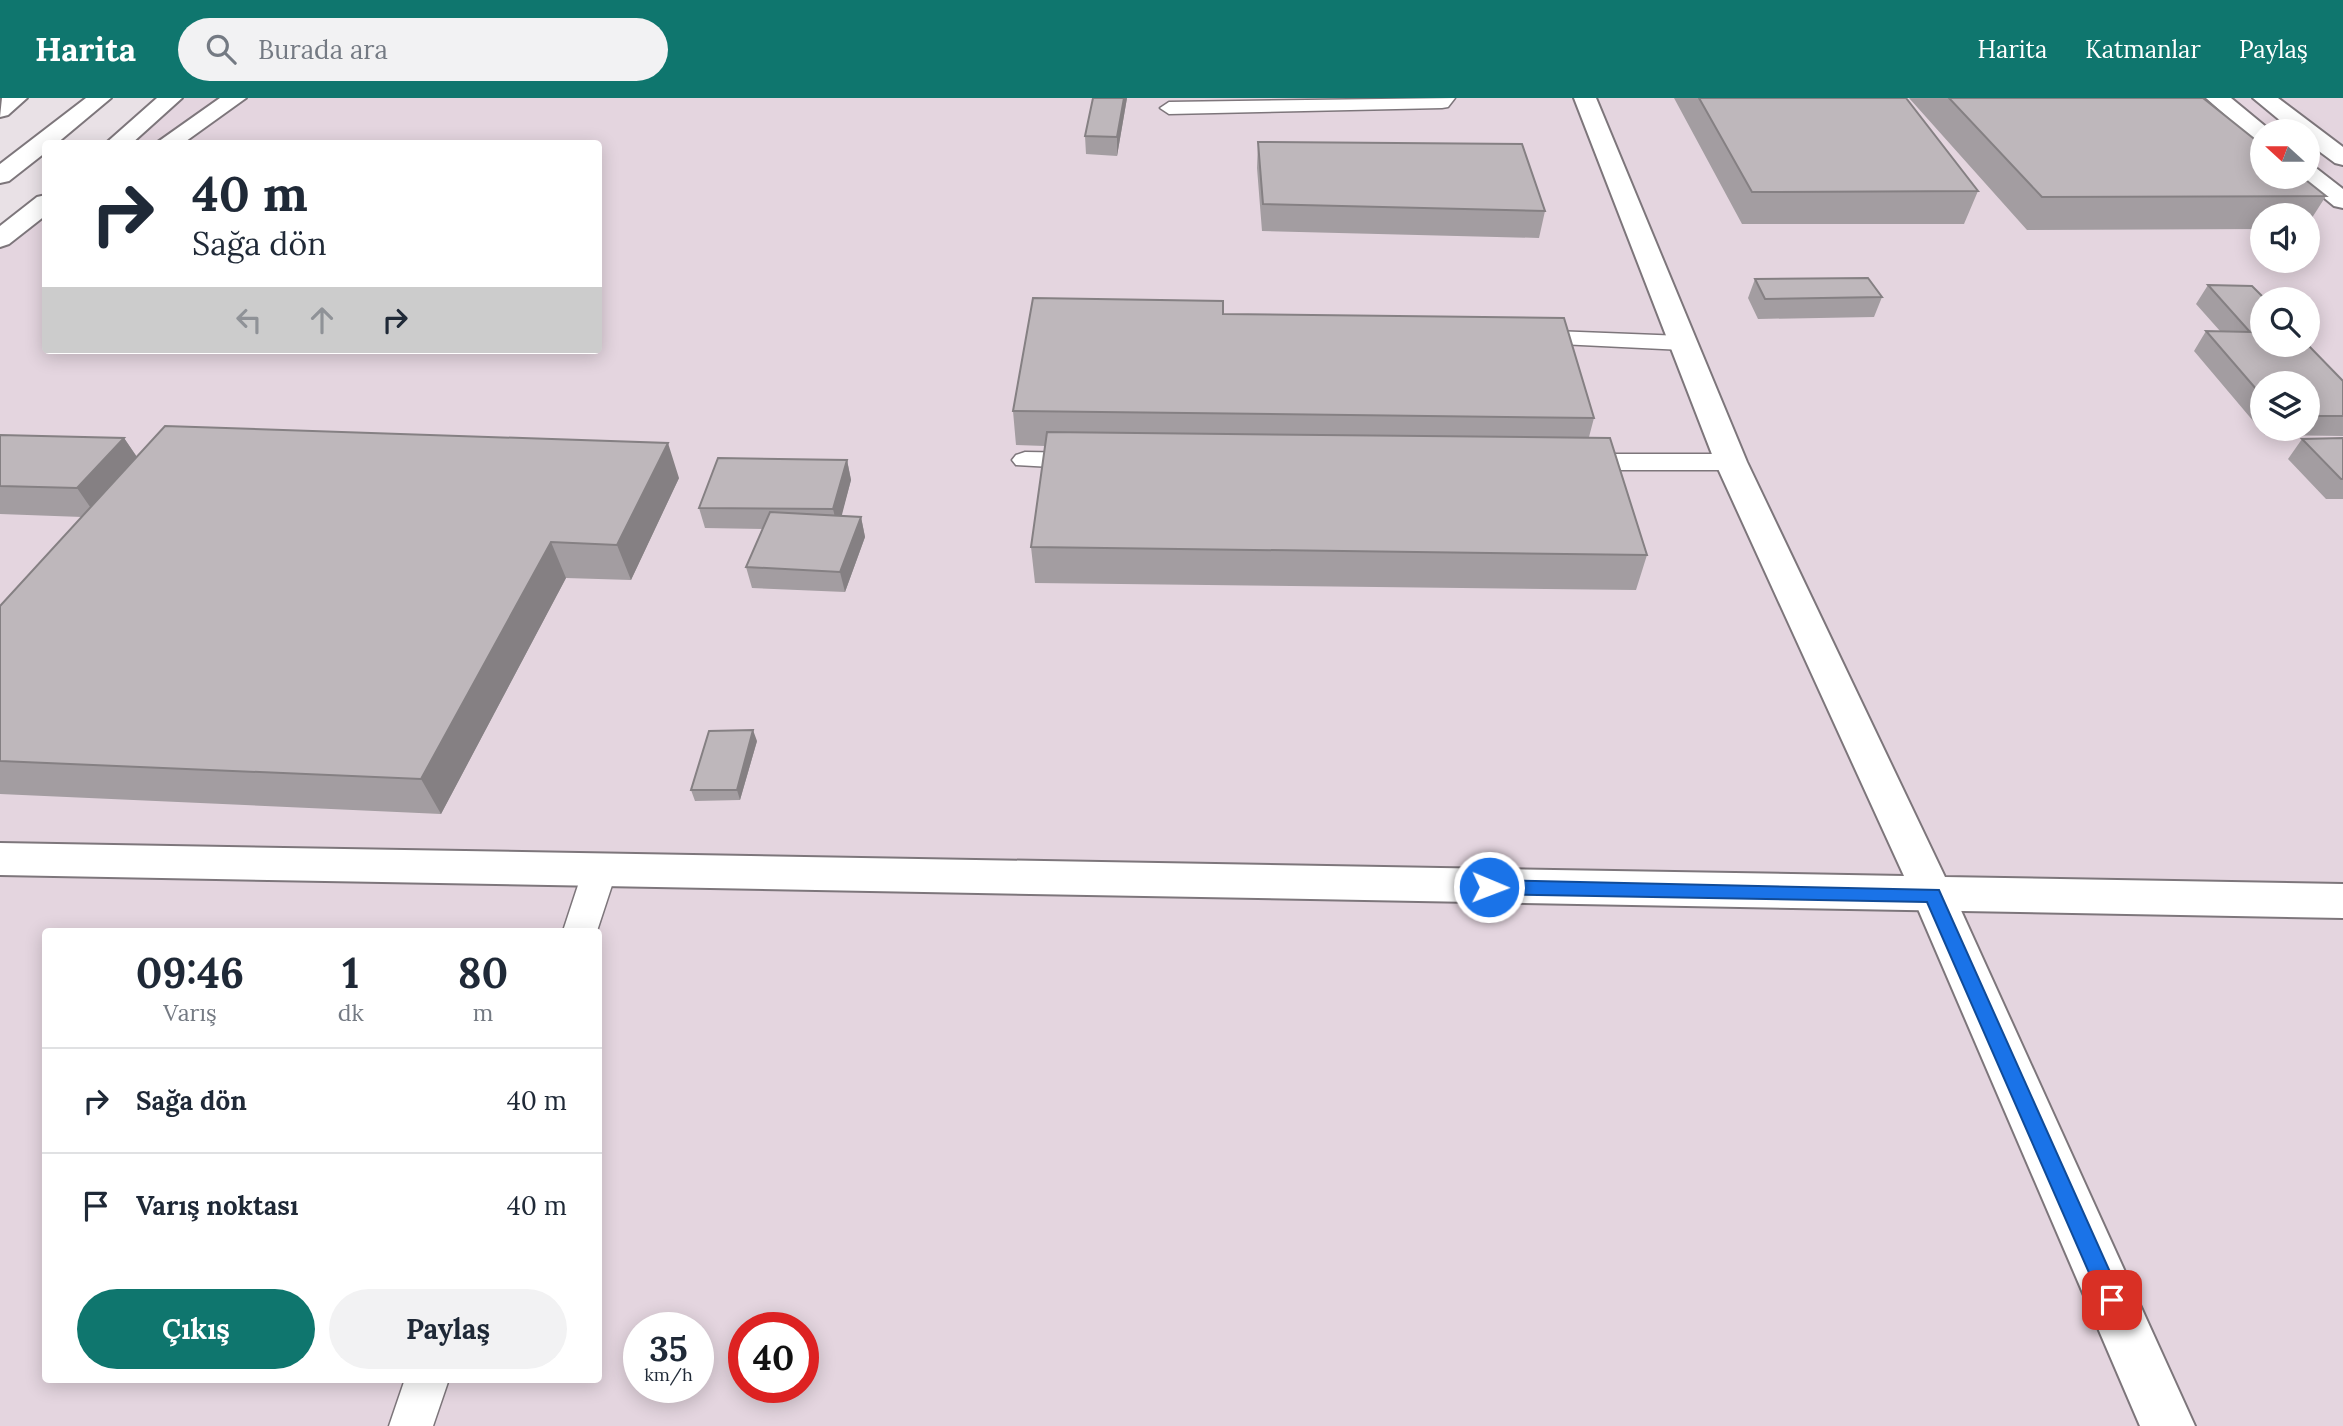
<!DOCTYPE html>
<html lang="tr">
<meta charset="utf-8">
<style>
body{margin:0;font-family:Lora,serif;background:#f2f2f3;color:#1f2937;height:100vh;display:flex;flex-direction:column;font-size:26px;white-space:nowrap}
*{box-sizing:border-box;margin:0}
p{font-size:23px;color:#747a83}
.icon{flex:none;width:38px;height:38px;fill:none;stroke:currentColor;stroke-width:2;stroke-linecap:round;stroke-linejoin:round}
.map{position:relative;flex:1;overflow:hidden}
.details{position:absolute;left:42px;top:830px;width:560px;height:455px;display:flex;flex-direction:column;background:#fff;border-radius:7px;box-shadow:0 4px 18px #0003}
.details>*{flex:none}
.top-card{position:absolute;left:42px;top:42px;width:560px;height:214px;border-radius:7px;box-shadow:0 4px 18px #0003;background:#fff;color:#1f2937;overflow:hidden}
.needle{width:46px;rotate:291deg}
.controls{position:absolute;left:2250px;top:21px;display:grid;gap:14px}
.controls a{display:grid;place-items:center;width:70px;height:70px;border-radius:50%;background:#fff;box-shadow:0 4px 18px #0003;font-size:35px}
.speed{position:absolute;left:623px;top:1214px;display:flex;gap:14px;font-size:35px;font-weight:700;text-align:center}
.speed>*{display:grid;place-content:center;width:91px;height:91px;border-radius:50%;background:#fff;box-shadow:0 4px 18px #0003;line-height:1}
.speed small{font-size:18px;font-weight:400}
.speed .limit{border:10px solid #d22;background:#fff;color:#111}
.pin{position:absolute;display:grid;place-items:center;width:60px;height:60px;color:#fff;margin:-30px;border-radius:14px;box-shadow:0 4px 10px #0006}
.me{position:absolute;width:77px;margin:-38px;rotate:91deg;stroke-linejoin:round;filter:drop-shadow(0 0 5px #0008)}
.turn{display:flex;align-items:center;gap:24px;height:147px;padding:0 35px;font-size:32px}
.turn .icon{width:91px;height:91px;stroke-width:2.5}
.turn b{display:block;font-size:49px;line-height:60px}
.lanes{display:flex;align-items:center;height:66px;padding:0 35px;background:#0003;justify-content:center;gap:35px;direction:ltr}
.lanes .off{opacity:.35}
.eta{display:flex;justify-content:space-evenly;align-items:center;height:119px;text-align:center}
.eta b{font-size:42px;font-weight:800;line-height:49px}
.action{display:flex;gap:14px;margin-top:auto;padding:14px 35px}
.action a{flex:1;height:80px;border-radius:42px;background:#0f766e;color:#fff;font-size:28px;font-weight:800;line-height:80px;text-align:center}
.action a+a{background:#f2f2f3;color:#1f2937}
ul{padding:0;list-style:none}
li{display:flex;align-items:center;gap:21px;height:105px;padding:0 35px;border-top:2px solid #e0e1e3}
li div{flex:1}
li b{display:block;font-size:26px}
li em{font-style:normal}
header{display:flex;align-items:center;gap:42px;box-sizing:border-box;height:98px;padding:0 35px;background:#0f766e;color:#fff}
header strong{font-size:33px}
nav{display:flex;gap:38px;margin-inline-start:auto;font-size:24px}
.search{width:490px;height:63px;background:#f2f2f3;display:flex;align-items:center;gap:18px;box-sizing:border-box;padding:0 24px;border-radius:38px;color:#747a83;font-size:26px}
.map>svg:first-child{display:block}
</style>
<header>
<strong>Harita</strong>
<div class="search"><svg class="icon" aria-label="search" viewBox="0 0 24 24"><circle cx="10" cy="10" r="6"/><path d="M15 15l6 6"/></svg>Burada ara</div>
<nav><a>Harita</a><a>Katmanlar</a><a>Paylaş</a></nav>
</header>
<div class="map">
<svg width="2343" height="1328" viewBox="0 0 2343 1328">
<rect width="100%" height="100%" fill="#e9e1e6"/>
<path fill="#e4d5df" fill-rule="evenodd" d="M182 0H2343V1328H0V149L45 112 46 252H598V46L126 45ZM2263 33H2308V79H2263ZM2263 117H2308V163H2263ZM2263 201H2308V247H2263ZM2263 285H2308V331H2263ZM46 833H598V1281H46ZM639 1230H698V1290H639ZM744 1230H803V1290H744Z"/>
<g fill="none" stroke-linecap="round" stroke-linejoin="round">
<g stroke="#7d767b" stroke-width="3">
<path id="service" d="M1455 0 1448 9 1442 10 1169 16 1160 10 1169 4Z
M1528 232 1683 238 1691 240 1695 245 1691 250 1683 252 1520 244 1517 239 1520 234Z
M1025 354 1087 355 1096 358 1100 363 1096 368 1087 371 1016 367 1012 362 1016 357Z
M1576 356H1731L1740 359 1744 364 1740 369 1731 372H1576L1567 369 1563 364 1567 359Z
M600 759 612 763 617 772 597 833H563L583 772 588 763Z
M405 1281H449L433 1328H389Z"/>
</g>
<g stroke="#7d767b" stroke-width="4">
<path id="minor" d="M157 0H182L131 46H105Z
M220 0H246L182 46H155Z
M46 97V117L9 146 0 149V128L37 99Z
M1933 780 1948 785 1954 797 2195 1328H2140L1912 797 1918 785Z"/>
</g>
<g stroke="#7d767b" stroke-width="4">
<path id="tertiary" d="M1574 0H1596L1747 364 1945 779 2343 786V820L0 777V745L1904 778 1715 364Z
M2206 0H2231L2271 33H2263V45L2255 43Z
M2253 0H2278L2343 49V67L2335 65 2308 45V33H2293Z
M2308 68 2316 70 2343 91V110L2334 108 2300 80 2308 79Z"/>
</g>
<g stroke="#7d767b" stroke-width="4">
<path id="trunk" d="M2 0H27L8 17 0 19Z
M86 0H111L56 46H46V54L9 83 0 85V66Z"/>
</g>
<use href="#service" fill="#fff" fill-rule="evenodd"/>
<use href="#minor" fill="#fff" fill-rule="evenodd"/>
<use href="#tertiary" fill="#fff" fill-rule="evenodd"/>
<use href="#trunk" fill="#fff" fill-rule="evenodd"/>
</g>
<path fill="#a39da1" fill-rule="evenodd" d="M1093 0H1127L1117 58 1086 56 1085 38Z
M1674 0H1906L1978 93 1964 126H1742Z
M1909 0H2203L2326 98 2308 126V117H2263V131L2027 132Z
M1258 44 1545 113 1539 140 1262 133 1257 70Z
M1755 181 1882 199 1874 219 1758 221 1748 200Z
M2208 187 2343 283V338L2265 337 2194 253 2206 233H2220L2196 206ZM2263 285H2308V331H2263Z
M1223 216 1594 320 1589 339 1647 457 1636 492 1035 485 1031 449 1045 348 1016 347 1013 313Z
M0 337 124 340 137 359 679 380 631 482 566 480 441 716 0 696V508L82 419 0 416Z
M2343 340V401H2326L2288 361 2302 341Z
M847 362 851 382 841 418 861 419 865 439 845 494 752 490 746 469 763 431 705 430 699 410Z
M757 643 740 702 695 703 691 692Z"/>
<path fill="#858083" d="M1124 0H1127L1117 58V39Z
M124 340 143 368 97 419 77 390Z
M668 345 679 380 631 482 617 447Z
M847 362 851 382 838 432 833 411Z
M861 419 865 439 845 494 840 474Z
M551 444 566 480 441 716 421 681Z
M753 632 757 643 740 702 737 692Z"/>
<path fill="#beb7bb" stroke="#858083" stroke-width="2" d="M1093 0H1124L1117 39 1085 38Z
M1699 0H1906L1978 93 1752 94Z
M1949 0H2203L2263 48V79H2302L2326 98 2042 99Z
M1258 44 1522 46 1545 113 1263 106Z
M1868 180 1882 199 1765 201 1755 181Z
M2208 187 2252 188 2265 201H2263V247H2308L2343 283V318H2308V285H2263V299L2206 233 2250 234Z
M1033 200 1223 203V216L1564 220 1594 320 1013 313Z
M165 328 668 345 617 447 551 444 421 681 0 663V508Z
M1047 334 1610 340 1647 457 1031 449Z
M0 337 124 340 77 390 0 388Z
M2343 340V381H2341L2302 341Z
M718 360 847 362 833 411 699 410Z
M770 414 861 419 840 474 746 469Z
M753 632 737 692H691L709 633Z"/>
<path fill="#1a73e8" stroke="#114b97" stroke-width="2" d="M1489 782 1939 792 2119 1194 2122 1202 2119 1209 2112 1212 2104 1209 1927 804 1489 796 1483 794 1480 789 1483 784Z"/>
</svg>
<div class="controls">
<a><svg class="needle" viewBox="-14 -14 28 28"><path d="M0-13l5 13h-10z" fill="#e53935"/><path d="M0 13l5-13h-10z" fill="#747a83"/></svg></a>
<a><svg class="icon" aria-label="sound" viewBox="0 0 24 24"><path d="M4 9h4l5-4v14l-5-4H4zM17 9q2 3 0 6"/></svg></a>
<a><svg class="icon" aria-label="search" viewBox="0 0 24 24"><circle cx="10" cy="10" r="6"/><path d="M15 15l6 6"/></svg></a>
<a><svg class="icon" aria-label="layers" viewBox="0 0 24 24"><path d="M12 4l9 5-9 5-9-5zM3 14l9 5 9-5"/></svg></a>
</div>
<div class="speed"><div>35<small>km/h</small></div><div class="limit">40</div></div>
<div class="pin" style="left:2112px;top:1202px;background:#d93025"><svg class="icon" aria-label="arrive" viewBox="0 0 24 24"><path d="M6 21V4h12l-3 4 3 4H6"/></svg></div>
<svg class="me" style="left:1489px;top:789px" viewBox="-20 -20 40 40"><circle r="17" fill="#1a73e8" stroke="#fff" stroke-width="3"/><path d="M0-11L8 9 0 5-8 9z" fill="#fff"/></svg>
<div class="top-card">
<div class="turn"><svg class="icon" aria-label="right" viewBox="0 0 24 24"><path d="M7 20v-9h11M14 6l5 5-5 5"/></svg><div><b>40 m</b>Sağa dön</div></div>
<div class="lanes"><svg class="icon off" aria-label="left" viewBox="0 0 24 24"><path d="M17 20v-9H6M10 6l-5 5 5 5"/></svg><svg class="icon off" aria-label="ahead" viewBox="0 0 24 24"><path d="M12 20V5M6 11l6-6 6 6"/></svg><svg class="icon" aria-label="right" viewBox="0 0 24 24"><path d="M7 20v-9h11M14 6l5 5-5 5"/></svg></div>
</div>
<section class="details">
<div class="eta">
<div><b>09:46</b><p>Varış</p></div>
<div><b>1</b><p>dk</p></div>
<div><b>80</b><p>m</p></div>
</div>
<ul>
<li><svg class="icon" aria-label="right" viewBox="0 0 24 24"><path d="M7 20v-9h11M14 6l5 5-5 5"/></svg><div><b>Sağa dön</b></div><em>40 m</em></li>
<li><svg class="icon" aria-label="arrive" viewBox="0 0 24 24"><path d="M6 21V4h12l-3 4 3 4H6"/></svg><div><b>Varış noktası</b></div><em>40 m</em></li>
</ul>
<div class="action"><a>Çıkış</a><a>Paylaş</a></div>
</section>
</div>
